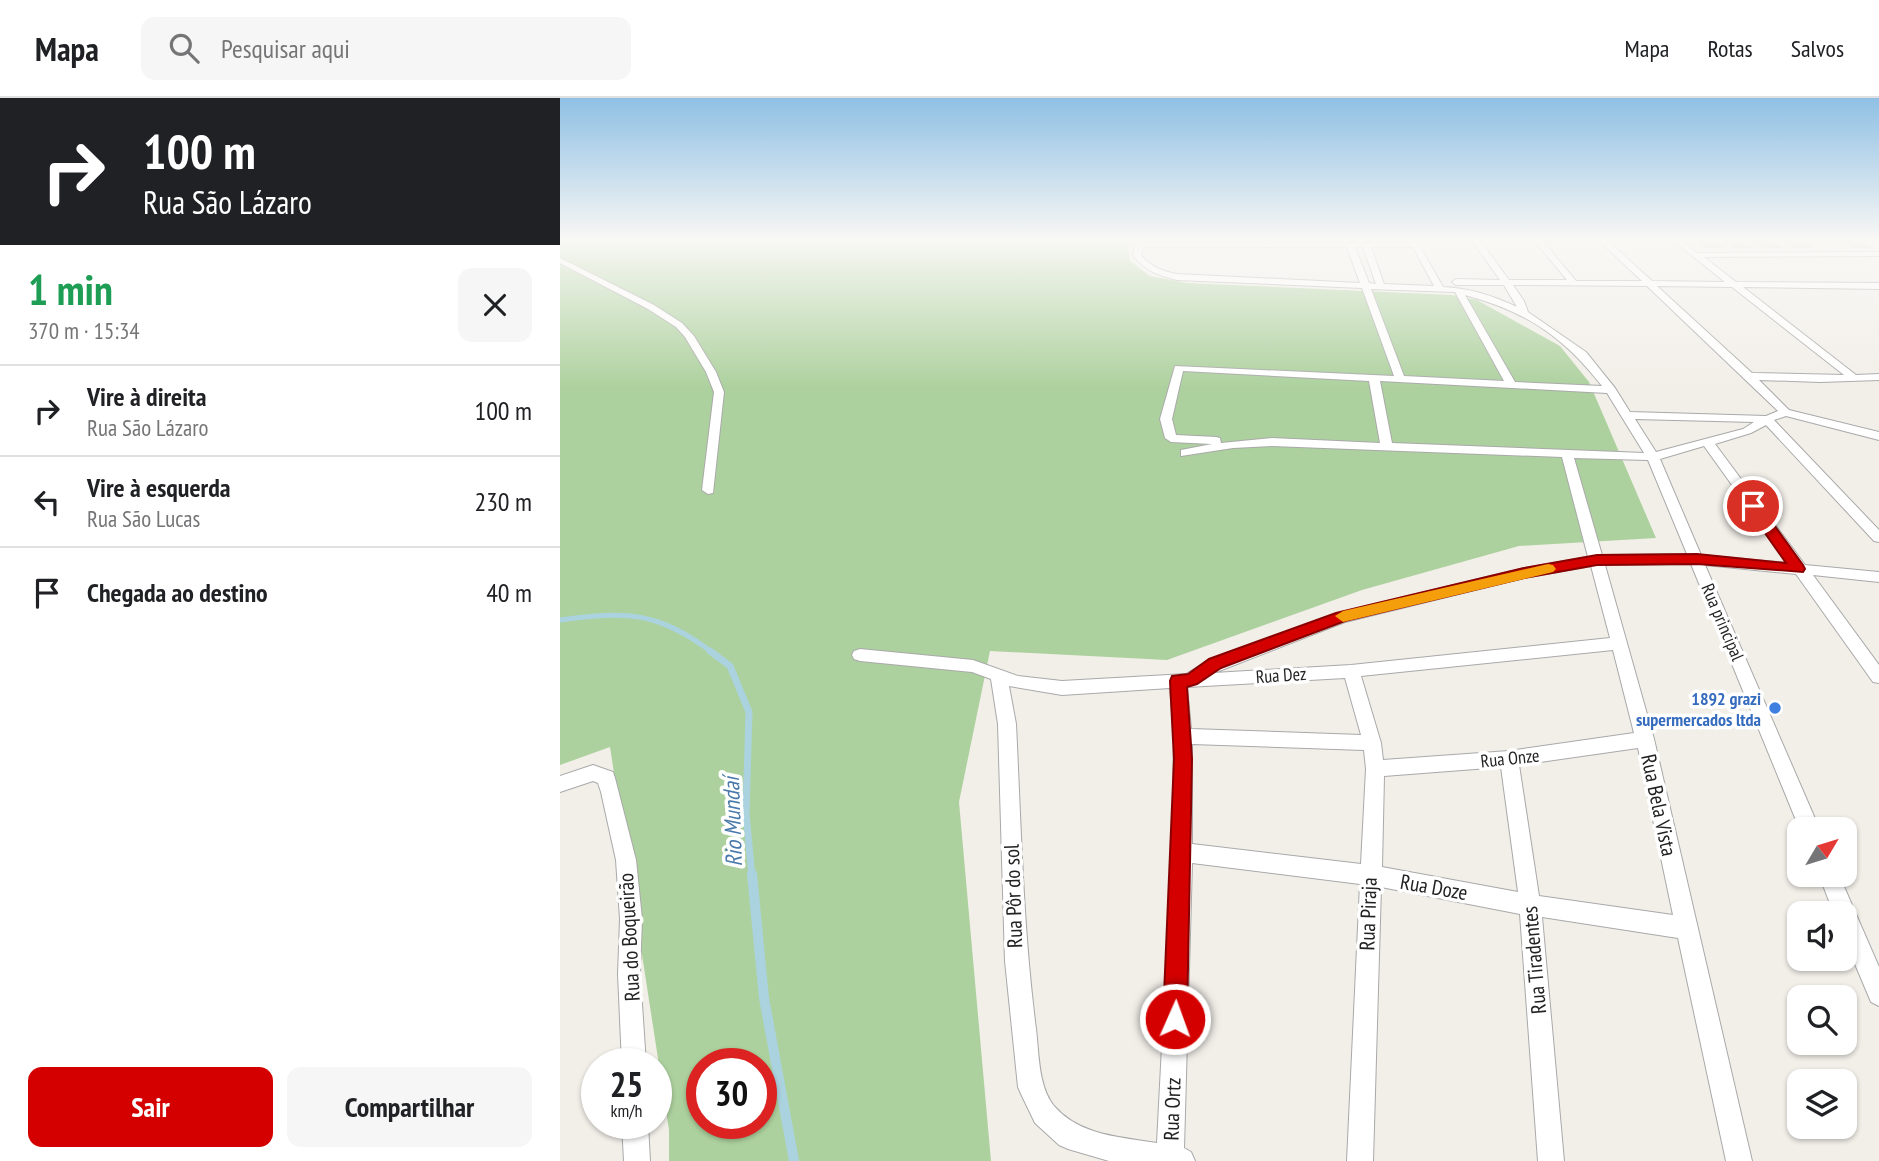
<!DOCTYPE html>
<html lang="pt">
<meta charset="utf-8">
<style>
body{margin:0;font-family:"PT Sans Narrow",sans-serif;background:#f6f6f6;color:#202124;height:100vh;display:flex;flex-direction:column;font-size:26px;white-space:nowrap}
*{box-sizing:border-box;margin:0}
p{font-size:23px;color:#757577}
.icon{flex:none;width:38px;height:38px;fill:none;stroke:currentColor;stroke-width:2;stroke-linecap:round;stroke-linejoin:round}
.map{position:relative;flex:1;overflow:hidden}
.panel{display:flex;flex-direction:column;background:#fff;width:560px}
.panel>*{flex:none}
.hud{background:#202124;color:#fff;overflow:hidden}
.needle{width:46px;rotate:52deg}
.buttons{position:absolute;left:1227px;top:719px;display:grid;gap:14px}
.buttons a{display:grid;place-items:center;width:70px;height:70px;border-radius:14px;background:#fff;box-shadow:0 2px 5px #0004;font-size:35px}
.speed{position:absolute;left:21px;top:950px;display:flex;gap:14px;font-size:35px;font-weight:700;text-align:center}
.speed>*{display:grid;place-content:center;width:91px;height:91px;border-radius:50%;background:#fff;box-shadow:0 2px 5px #0004;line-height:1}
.speed small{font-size:18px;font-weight:400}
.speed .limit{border:10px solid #d22;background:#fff;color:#111}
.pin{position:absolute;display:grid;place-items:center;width:60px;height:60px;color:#fff;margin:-30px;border:4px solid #fff;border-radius:50%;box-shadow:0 2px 7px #0007}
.me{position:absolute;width:77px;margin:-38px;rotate:2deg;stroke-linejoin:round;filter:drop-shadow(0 0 5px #0008)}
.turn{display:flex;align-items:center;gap:24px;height:147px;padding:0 28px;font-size:32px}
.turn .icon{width:91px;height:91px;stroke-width:2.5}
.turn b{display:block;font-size:49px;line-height:60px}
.round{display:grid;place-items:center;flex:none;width:74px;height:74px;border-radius:14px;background:#f6f6f6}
.head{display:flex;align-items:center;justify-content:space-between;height:119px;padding:0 28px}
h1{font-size:42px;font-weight:700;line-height:52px;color:#1e9e55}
.cta{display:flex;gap:14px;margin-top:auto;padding:14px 28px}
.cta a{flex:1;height:80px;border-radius:14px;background:#d40000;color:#fff;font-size:28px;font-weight:700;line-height:80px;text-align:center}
.cta a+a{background:#f6f6f6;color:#202124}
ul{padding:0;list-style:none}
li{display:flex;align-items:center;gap:21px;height:91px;padding:0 28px;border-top:2px solid #e0e0e0}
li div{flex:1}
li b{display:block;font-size:26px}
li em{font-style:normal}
header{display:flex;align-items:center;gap:42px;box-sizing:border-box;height:98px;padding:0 35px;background:#fff;border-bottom:2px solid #e0e0e0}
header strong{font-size:33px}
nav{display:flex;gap:38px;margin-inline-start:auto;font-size:24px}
.search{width:490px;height:63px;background:#f6f6f6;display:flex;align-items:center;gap:18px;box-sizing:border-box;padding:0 24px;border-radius:14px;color:#757577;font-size:26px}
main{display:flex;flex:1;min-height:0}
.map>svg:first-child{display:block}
</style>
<header>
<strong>Mapa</strong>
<div class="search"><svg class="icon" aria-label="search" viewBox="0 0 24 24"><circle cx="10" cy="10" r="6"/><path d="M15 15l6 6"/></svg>Pesquisar aqui</div>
<nav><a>Mapa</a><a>Rotas</a><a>Salvos</a></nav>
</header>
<main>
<section class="panel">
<div class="hud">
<div class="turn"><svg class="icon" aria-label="right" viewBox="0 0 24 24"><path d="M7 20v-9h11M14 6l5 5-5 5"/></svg><div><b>100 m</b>Rua São Lázaro</div></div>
</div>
<div class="head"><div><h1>1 min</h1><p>370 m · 15:34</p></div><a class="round"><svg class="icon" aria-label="close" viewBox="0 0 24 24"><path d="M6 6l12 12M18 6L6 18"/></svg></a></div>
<ul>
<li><svg class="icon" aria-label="right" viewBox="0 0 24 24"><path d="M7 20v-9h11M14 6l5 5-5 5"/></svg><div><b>Vire à direita</b><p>Rua São Lázaro</p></div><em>100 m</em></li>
<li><svg class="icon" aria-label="left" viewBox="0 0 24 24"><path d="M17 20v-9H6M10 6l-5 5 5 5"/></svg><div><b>Vire à esquerda</b><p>Rua São Lucas</p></div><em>230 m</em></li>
<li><svg class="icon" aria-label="arrive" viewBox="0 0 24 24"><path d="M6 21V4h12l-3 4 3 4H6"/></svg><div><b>Chegada ao destino</b></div><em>40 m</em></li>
</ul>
<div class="cta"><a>Sair</a><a>Compartilhar</a></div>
</section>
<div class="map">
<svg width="1319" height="1063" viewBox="0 0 1319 1063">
<rect width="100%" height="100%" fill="#f2efe9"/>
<path fill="#add19e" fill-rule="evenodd" d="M0 141H567L570 163 590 178 627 185 892 197 917 202 1000 248 1029 284 1096 440 959 448 802 492 607 562 430 553 399 704 431 1063H109V1032L50 649 0 667ZM142 966H201V1026H142Z"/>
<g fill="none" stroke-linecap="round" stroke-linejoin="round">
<path stroke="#aad3df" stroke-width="5" d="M0 522C67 513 97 513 153 555"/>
<path stroke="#aad3df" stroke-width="7" d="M150 553 170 568 189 614 186 716 192 778"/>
<path stroke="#aad3df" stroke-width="10" d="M192 776 204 900 234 1063"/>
</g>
<path fill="#c7bfb8" d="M1133 141H1153L1157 145 1149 146H1159L1165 150H1144Z
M1162 141H1182L1187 145 1177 146H1188L1194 150H1174Z
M1190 141H1211L1216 145 1207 146H1217L1224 150H1203Z
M1219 141H1239L1245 145 1235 146H1247L1253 150H1233Z
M1277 141H1297L1303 145 1294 146H1305L1313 150H1292Z"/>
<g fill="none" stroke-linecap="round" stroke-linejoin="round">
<g stroke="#a9a9a9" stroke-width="2">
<path id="minor" d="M577 141H585L584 145H850L848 141H856L883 189C909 190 934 198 957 209L944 187H896L892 184 896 181 940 182 911 141H919L949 182H1007L973 141H981L1016 183H1082L1037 141H1046L1092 183 1165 184 1111 141H1120L1137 155 1319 154V158L1144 159 1176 184 1319 185V191L1183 189 1296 277 1319 276V282L1260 284 1199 282 1229 312 1319 334V342L1226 318 1214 322 1319 432V444L1314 443 1206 327 1191 335 1155 346 1245 467 1319 474V484L1253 477 1319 567V585L1313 584 1236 476 1145 467 1260 732H1240L1131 466 1045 467 1094 641 1192 1063H1166L1118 840 982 819 1004 1063H978L960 816 821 789 813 1063H787L800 786 632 765 624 1050 631 1054 635 1063H549L508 1051 499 1047 475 1025 462 998 458 989 445 863 438 626 431 581 412 574 300 563 294 561 292 557 294 553 300 551 413 562 458 578 502 583 626 576 649 562 782 514 964 470 1028 459 1002 359 712 348 673 350 621 358V352L652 346 611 344 605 340 600 321 615 268 834 278 802 190 617 182C598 177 585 173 573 157ZM583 149H787L800 185 617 176C602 173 591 169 581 157ZM795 149H803L816 186 809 185ZM811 149H853L874 188 824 186ZM953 187 1087 188 1218 313 1206 318 1070 314 1055 290 1026 254 968 214 964 203ZM1097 188 1172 189 1284 277 1192 275ZM811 191 895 194 944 283 844 278ZM905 197C967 214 1003 238 1042 288L955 284ZM623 273 809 283 820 345 712 340 661 345 660 340 656 339 616 337 612 321ZM820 283 1047 295 1084 355 832 345ZM1075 321 1194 324 1183 331 1096 354ZM1144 348 1228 465 1141 457 1100 361ZM1014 360 1088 362 1127 456 1042 457ZM1031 468 1050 540 791 567 654 575 785 524 964 480ZM1053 552 1074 635 949 653 823 662 821 645 801 578ZM785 580 801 637 631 631 627 589ZM449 588 502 597 610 590 614 638 612 754 597 1045C561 1039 520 1038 494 1008 478 988 479 955 476 931 463 830 461 728 456 626ZM632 646 804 652 806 671 801 766 632 746ZM1078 650 1113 817 979 798 959 667ZM941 669 958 794 822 769 824 678Z
M0 160 94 207 122 225 134 238 156 274 164 294 153 395 148 396 142 392 154 294 146 274 125 239 116 229 88 211 0 165Z
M33 667 53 674 55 680 76 762 82 821 80 876 86 966H62L58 876 60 821 56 762 41 694 38 685 33 683 0 694V678Z
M1259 777H1279L1319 869V908L1311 904 1284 840V816H1274Z
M62 1026H88L90 1063H64Z"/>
</g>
<use href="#minor" fill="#fff" fill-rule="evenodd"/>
</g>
<linearGradient id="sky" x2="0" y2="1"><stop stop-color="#8fc0e4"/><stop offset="0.49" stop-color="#f9f8f5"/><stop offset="1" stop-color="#f9f8f5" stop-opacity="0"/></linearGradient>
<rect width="1319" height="290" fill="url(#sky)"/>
<path fill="#d40000" stroke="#8a0000" stroke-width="2" d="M1193 404 1198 405 1243 467 1245 471 1243 474 1137 466 1037 467 964 480 785 523 661 570 637 586 627 589 632 661 627 921 624 930 615 933 607 930 603 921 614 661 610 583 612 578 628 576 649 561 776 515 964 470 1037 457 1137 456 1226 465 1186 408Z"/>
<path fill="#f59e0b" d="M988 466 993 467 996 471 993 474 783 524 775 518 783 513Z"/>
<circle fill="#3f7fe0" stroke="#fff" stroke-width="2.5" cx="1215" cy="610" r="7"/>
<g text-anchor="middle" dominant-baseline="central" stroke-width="7" stroke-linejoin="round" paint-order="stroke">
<g font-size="18" fill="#222" stroke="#fff">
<text transform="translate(1163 524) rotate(67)">Rua principal</text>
<text transform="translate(721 577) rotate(-4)">Rua Dez</text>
<text transform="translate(950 660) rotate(-6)">Rua Onze</text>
</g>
<g font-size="18" font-weight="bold" fill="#366cbe" stroke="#fff" text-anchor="end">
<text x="1201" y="600">1892 grazi<tspan x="1201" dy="21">supermercados ltda</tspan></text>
</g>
<g font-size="21" fill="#222" stroke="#fff">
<text transform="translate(1099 707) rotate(78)">Rua Bela Vista</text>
<text transform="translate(874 789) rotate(10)">Rua Doze</text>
<text transform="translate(453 798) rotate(-92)">Rua Pôr do sol</text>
<text transform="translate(808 816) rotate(-88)">Rua Piraja</text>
<text transform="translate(69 839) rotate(-93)">Rua do Boqueirão</text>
<text transform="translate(974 862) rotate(-95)">Rua Tiradentes</text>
<text transform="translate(612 1011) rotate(-88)">Rua Ortz</text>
</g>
<g font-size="23" font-style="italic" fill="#4a7aab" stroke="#fff">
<text transform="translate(172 724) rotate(-92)">Rio Mundaí</text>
</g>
</g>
</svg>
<div class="buttons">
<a><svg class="needle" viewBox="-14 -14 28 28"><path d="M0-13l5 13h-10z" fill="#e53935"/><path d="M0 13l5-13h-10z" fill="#757577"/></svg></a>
<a><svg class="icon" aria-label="sound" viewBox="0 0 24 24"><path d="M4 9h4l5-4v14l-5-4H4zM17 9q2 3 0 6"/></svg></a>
<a><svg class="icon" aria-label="search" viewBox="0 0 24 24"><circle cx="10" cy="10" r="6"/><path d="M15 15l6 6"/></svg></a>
<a><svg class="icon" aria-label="layers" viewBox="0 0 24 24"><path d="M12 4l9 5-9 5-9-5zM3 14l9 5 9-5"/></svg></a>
</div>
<div class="speed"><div>25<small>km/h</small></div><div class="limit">30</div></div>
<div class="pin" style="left:1193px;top:408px;background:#d93025"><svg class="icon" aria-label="arrive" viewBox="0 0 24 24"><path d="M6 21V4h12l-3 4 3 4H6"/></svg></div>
<svg class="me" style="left:615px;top:921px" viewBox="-20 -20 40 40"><circle r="17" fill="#d40000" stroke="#fff" stroke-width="3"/><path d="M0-11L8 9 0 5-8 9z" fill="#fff"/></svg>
</div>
</main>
